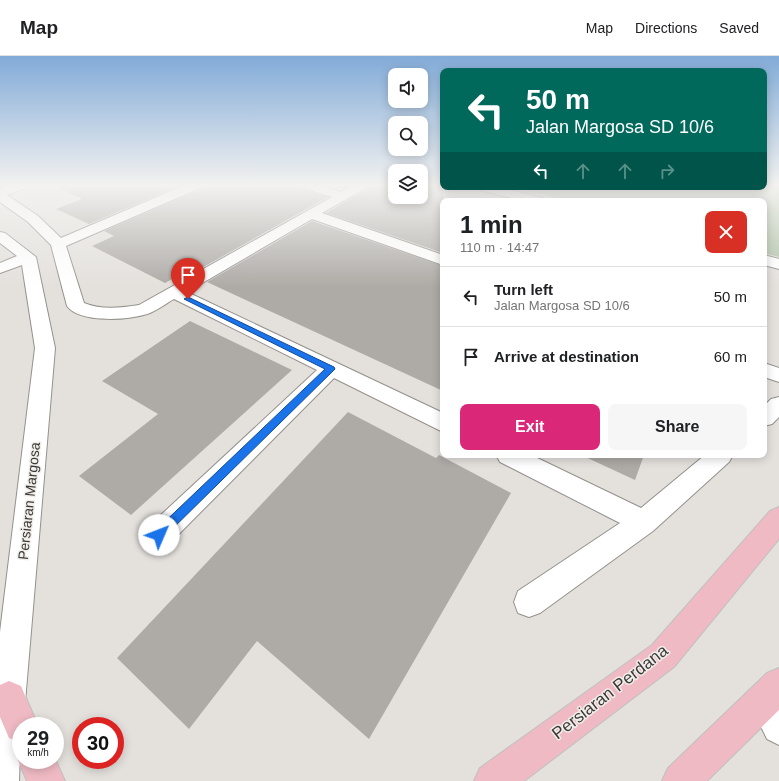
<!DOCTYPE html>
<meta charset="utf-8">
<style>
body{margin:0;font-family:Arial,sans-serif;background:#f6f6f6;color:#202124;height:100vh;display:flex;flex-direction:column;font-size:15px;white-space:nowrap}
*{box-sizing:border-box;margin:0}
p{font-size:13px;color:#757577}
.icon{flex:none;width:22px;height:22px;fill:none;stroke:currentColor;stroke-width:2;stroke-linecap:round;stroke-linejoin:round}
.map{position:relative;flex:1;overflow:hidden}
.panel{position:absolute;left:440px;top:142px;width:327px;height:260px;display:flex;flex-direction:column;background:#fff;border-radius:8px;box-shadow:0 2px 10px #0003}
.panel>*{flex:none}
.banner{position:absolute;left:440px;top:12px;width:327px;height:122px;border-radius:8px;box-shadow:0 2px 10px #0003;background:#00695c;color:#fff;overflow:hidden}
.fabs{position:absolute;left:388px;top:12px;display:grid;gap:8px}
.fabs a{display:grid;place-items:center;width:40px;height:40px;border-radius:8px;background:#fff;box-shadow:0 2px 10px #0003;font-size:20px}
.speed{position:absolute;left:12px;top:661px;display:flex;gap:8px;font-size:20px;font-weight:700;text-align:center}
.speed>*{display:grid;place-content:center;width:52px;height:52px;border-radius:50%;background:#fff;box-shadow:0 2px 10px #0003;line-height:1}
.speed small{font-size:10px;font-weight:400}
.speed .limit{border:6px solid #d22;background:#fff;color:#111}
.pin{position:absolute;display:grid;place-items:center;width:34px;height:34px;color:#fff;margin:-41px -17px;border-radius:50% 50% 50% 0;rotate:-45deg;box-shadow:0 0 4px #0007}
.pin .icon{rotate:45deg}
.me{position:absolute;width:44px;margin:-22px;rotate:46deg;stroke-linejoin:round;filter:drop-shadow(0 0 3px #0008)}
.turn{display:flex;align-items:center;gap:14px;height:84px;padding:0 20px;font-size:18px}
.turn .icon{width:52px;height:52px;stroke-width:2.5}
.turn b{display:block;font-size:28px;line-height:34px}
.lanes{display:flex;align-items:center;height:38px;padding:0 20px;background:#0003;justify-content:center;gap:20px;direction:ltr}
.lanes .off{opacity:.35}
.round{display:grid;place-items:center;flex:none;width:42px;height:42px;border-radius:8px;background:#f6f6f6}
.overview{display:flex;align-items:center;justify-content:space-between;height:68px;padding:0 20px}
h1{font-size:24px;font-weight:600;line-height:30px}
.cta{display:flex;gap:8px;margin-top:auto;padding:8px 20px}
.cta a{flex:1;height:46px;border-radius:8px;background:#db2777;color:#fff;font-size:16px;font-weight:600;line-height:46px;text-align:center}
.cta a+a{background:#f6f6f6;color:#202124}
ul{padding:0;list-style:none}
li{display:flex;align-items:center;gap:12px;height:60px;padding:0 20px;border-top:1px solid #e0e0e0}
li div{flex:1}
li b{display:block;font-size:15px}
li em{font-style:normal}
header{display:flex;align-items:center;gap:24px;box-sizing:border-box;height:56px;padding:0 20px;background:#fff;border-bottom:1px solid #e0e0e0}
header strong{font-size:19px}
nav{display:flex;gap:22px;margin-inline-start:auto;font-size:14px}
.map>svg:first-child{display:block}
</style>
<header>
<strong>Map</strong>
<nav><a>Map</a><a>Directions</a><a>Saved</a></nav>
</header>
<div class="map">
<svg width="779" height="725" viewBox="0 0 779 725">
<rect width="100%" height="100%" fill="#e4e1dd"/>
<path fill="#aec2a6" d="M764 129 779 132V201L764 197V145H567L513 131H764Z"/>
<path fill="#aeaba7" d="M52 129H181L89 168 56 153 82 143Z
M203 129H300L303 133 328 141 191 218 185 216 165 227 92 190 114 180 104 175 201 133Z
M369 129H395V141H421V129H443V197L326 157 367 133Z
M312 165 443 210V335L207 226Z
M190 265 292 314 131 459 79 420 158 358 102 325Z
M348 356 436 402 439 399 511 437 369 683 257 585 189 673 117 602Z
M581 399H644L635 424Z"/>
<g fill="none" stroke-linecap="round" stroke-linejoin="round">
<g stroke="#94918d" stroke-width="2">
<path id="minor" d="M10 129H28L26 132 7 139 38 160 61 182 185 129H202L200 132 66 190 84 247C101 254 120 252 139 249L332 141 303 132 301 129H320L341 136 353 129H368L366 132 322 157 443 199V209L312 163 187 236 443 357V376L334 322 169 488 159 492 149 488 146 479 149 470 317 314 174 243C167 247 159 253 150 257 132 264 80 268 67 250L51 189 28 166 0 146V133Z
M478 131H498L543 142 544 145H523L480 134Z
M0 176 5 177 36 201 55 292 23 670H21L19 725H0V576L35 292 22 209 0 217V207L17 200 0 187Z
M764 199 779 203V213L764 209Z
M764 307 779 312V326L764 321Z
M779 341V361L772 368 764 370V350L771 343Z
M496 399H531L641 452 705 399H733L729 406 653 475 540 557 529 561 518 557 514 546 518 535 620 467 500 406Z
M765 627 777 632 779 636V689L767 683 748 644 753 632Z"/>
</g>
<g stroke="#c0c0bf" stroke-width="2">
<path id="major" d="M779 451V483L674 611 524 725H474L480 712 652 589 770 455Z
M779 612V654L707 725H662L668 712 767 617Z
M9 625 21 630 38 670H21V687L9 682 0 661V629Z
M21 696V704L55 703 65 725H27L18 704Z"/>
</g>
<use href="#minor" fill="#fff" fill-rule="evenodd"/>
<use href="#major" fill="#efbac4" fill-rule="evenodd"/>
</g>
<linearGradient id="sky" x2="0" y2="1"><stop stop-color="#82abd8"/><stop offset="0.56" stop-color="#f3f2f0"/><stop offset="1" stop-color="#f3f2f0" stop-opacity="0"/></linearGradient>
<rect width="779" height="231" fill="url(#sky)"/>
<path fill="#1a73e8" stroke="#114b97" d="M188 241 334 311 335 313 163 482 159 484 155 482 154 479 155 475 325 313 186 244 184 243Z"/>
<g text-anchor="middle" dominant-baseline="central" stroke-width="3" stroke-linejoin="round" paint-order="stroke">
<g font-size="14" fill="#3a3938" stroke="#f1eeea">
<text transform="translate(29 445) rotate(-84)">Persiaran Margosa</text>
</g>
<g font-size="17" fill="#3a3938" stroke="#f1eeea">
<text transform="translate(610 636) rotate(-38)">Persiaran Perdana</text>
</g>
</g>
</svg>
<div class="fabs">
<a><svg class="icon" aria-label="sound" viewBox="0 0 24 24"><path d="M4 9h4l5-4v14l-5-4H4zM17 9q2 3 0 6"/></svg></a>
<a><svg class="icon" aria-label="search" viewBox="0 0 24 24"><circle cx="10" cy="10" r="6"/><path d="M15 15l6 6"/></svg></a>
<a><svg class="icon" aria-label="layers" viewBox="0 0 24 24"><path d="M12 4l9 5-9 5-9-5zM3 14l9 5 9-5"/></svg></a>
</div>
<div class="speed"><div>29<small>km/h</small></div><div class="limit">30</div></div>
<div class="pin" style="left:188px;top:243px;background:#d93025"><svg class="icon" aria-label="arrive" viewBox="0 0 24 24"><path d="M6 21V4h12l-3 4 3 4H6"/></svg></div>
<svg class="me" style="left:159px;top:479px" viewBox="-20 -20 40 40"><circle r="19" fill="#fff"/><path d="M0-13L10 11 0 6-10 11z" fill="#1a73e8"/></svg>
<div class="banner">
<div class="turn"><svg class="icon" aria-label="left" viewBox="0 0 24 24"><path d="M17 20v-9H6M10 6l-5 5 5 5"/></svg><div><b>50 m</b>Jalan Margosa SD 10/6</div></div>
<div class="lanes"><svg class="icon" aria-label="left" viewBox="0 0 24 24"><path d="M17 20v-9H6M10 6l-5 5 5 5"/></svg><svg class="icon off" aria-label="ahead" viewBox="0 0 24 24"><path d="M12 20V5M6 11l6-6 6 6"/></svg><svg class="icon off" aria-label="ahead" viewBox="0 0 24 24"><path d="M12 20V5M6 11l6-6 6 6"/></svg><svg class="icon off" aria-label="right" viewBox="0 0 24 24"><path d="M7 20v-9h11M14 6l5 5-5 5"/></svg></div>
</div>
<section class="panel">
<div class="overview"><div><h1>1 min</h1><p>110 m · 14:47</p></div><a class="round" style="background:#d93025;color:#fff"><svg class="icon" aria-label="close" viewBox="0 0 24 24"><path d="M6 6l12 12M18 6L6 18"/></svg></a></div>
<ul>
<li><svg class="icon" aria-label="left" viewBox="0 0 24 24"><path d="M17 20v-9H6M10 6l-5 5 5 5"/></svg><div><b>Turn left</b><p>Jalan Margosa SD 10/6</p></div><em>50 m</em></li>
<li><svg class="icon" aria-label="arrive" viewBox="0 0 24 24"><path d="M6 21V4h12l-3 4 3 4H6"/></svg><div><b>Arrive at destination</b></div><em>60 m</em></li>
</ul>
<div class="cta"><a>Exit</a><a>Share</a></div>
</section>
</div>
